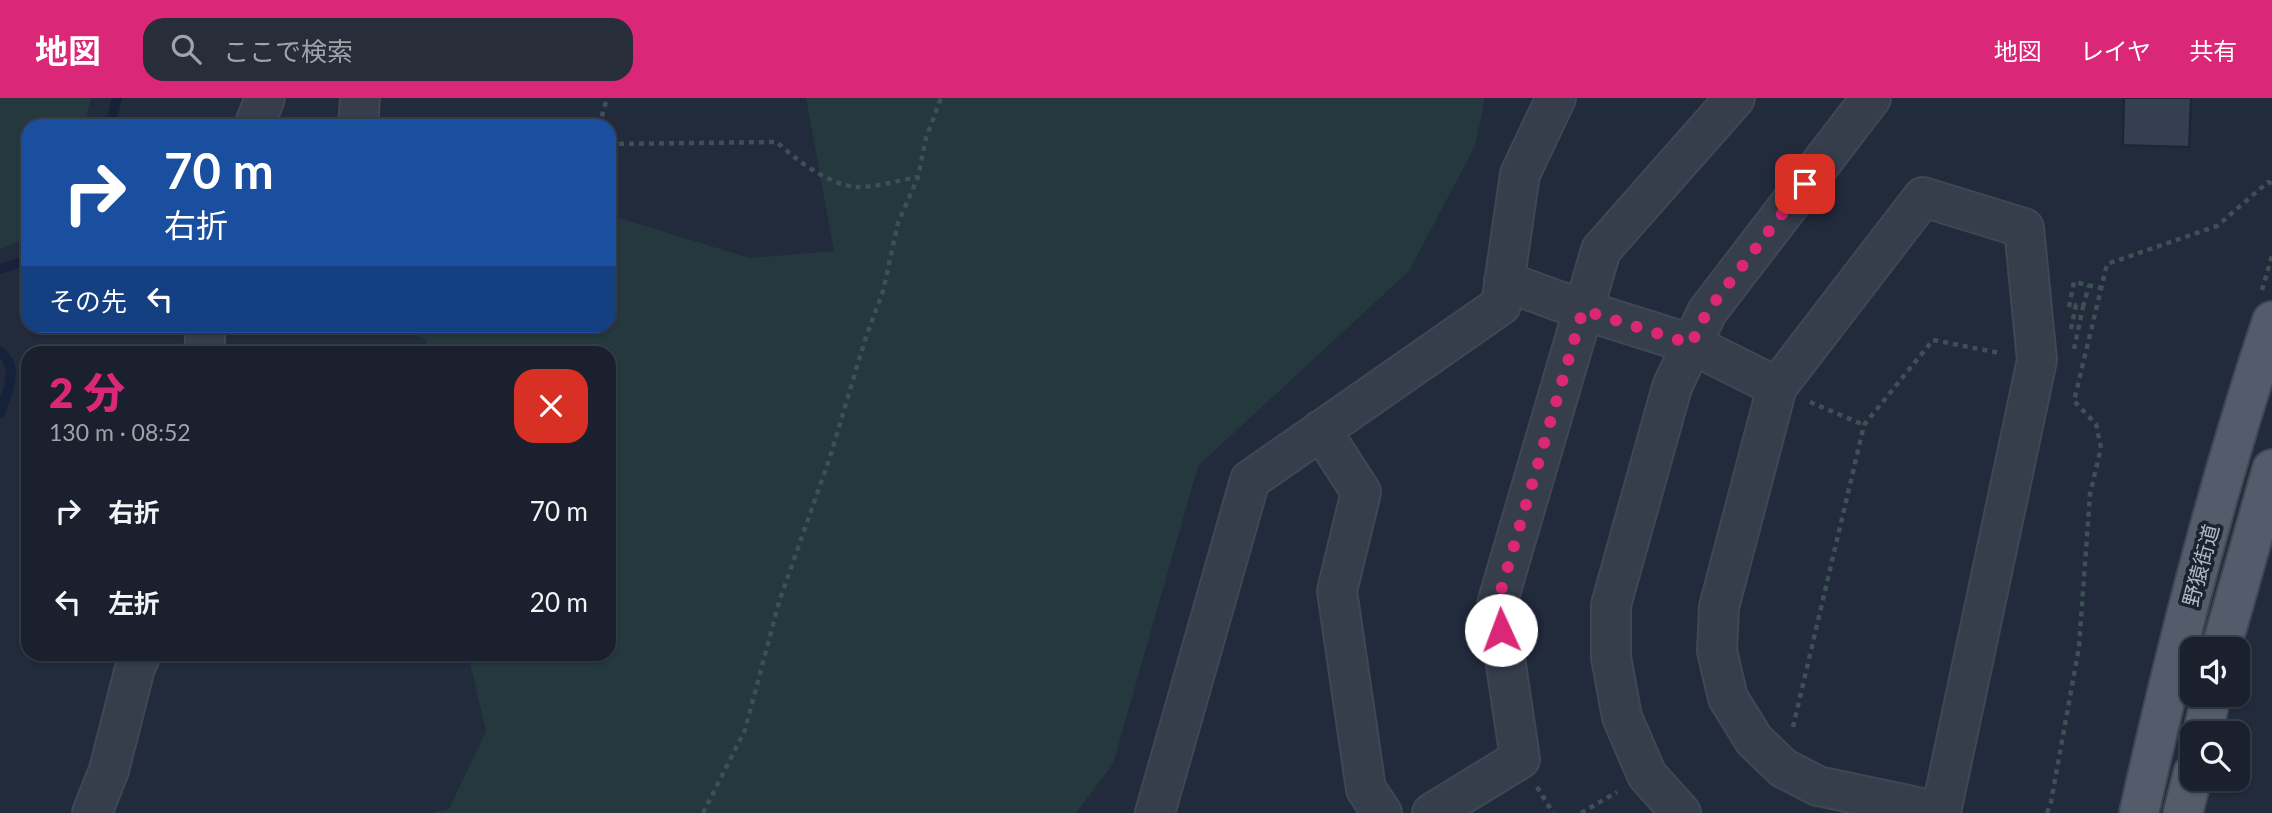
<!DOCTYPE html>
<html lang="ja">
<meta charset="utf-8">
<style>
body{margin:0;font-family:Lato,"Noto Sans JP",sans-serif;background:#272d39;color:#f1f3f6;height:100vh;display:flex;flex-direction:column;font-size:26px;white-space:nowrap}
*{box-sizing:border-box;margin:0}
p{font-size:23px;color:#9fa3aa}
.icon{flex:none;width:38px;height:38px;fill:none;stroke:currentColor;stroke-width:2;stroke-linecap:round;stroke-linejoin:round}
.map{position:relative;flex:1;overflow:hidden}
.panel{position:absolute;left:21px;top:248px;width:595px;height:315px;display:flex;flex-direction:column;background:#1a202d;border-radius:21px;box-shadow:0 2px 5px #0004,0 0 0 2px #383e49}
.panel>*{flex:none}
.banner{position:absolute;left:21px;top:21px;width:595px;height:214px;border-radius:21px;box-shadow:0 2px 5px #0004,0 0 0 2px #383e49;background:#1a4fa0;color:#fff;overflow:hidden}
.tools{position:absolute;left:2180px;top:539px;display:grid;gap:14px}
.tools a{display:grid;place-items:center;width:70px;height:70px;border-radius:14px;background:#1a202d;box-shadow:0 2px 5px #0004,0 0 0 2px #383e49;font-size:35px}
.pin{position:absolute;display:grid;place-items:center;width:60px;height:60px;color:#fff;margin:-30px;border-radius:14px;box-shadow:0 4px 10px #0006}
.me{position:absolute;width:77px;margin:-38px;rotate:358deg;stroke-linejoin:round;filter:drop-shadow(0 0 5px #0008)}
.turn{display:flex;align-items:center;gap:24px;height:147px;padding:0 28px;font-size:32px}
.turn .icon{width:91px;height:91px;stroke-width:2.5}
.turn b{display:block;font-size:49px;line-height:60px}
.then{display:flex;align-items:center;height:66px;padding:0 28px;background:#0003;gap:14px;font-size:26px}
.round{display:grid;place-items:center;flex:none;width:74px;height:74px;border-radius:21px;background:#272d39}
.summary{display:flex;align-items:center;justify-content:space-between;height:119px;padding:0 28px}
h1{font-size:42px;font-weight:800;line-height:52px;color:#db2777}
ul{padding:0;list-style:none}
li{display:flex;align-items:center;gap:21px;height:91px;padding:0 28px}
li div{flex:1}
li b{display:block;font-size:26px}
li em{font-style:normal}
header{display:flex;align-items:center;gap:42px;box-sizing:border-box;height:98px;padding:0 35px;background:#db2777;color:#fff}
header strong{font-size:33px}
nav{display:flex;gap:38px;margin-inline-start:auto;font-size:24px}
.search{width:490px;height:63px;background:#272d39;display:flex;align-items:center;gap:18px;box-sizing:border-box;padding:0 24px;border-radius:21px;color:#9fa3aa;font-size:26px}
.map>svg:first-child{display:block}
</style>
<header>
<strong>地図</strong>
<div class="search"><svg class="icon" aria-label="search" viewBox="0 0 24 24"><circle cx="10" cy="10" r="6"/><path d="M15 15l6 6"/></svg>ここで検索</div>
<nav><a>地図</a><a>レイヤ</a><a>共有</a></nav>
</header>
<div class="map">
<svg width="2272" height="715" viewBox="0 0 2272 715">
<rect width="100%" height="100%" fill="#222b3c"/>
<path fill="#24383d" d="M0 0H91L84 28H28V139L0 151Z
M806 0H1485L1475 48 1409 173 1198 368 1113 666 1076 715H430L449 711 486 633 468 557 609 556V256L427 255 426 241 385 228H609V114L622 121 750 160 834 153Z"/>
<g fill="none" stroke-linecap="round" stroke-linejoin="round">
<path stroke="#152239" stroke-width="10" d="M110 28 117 0
M0 171 28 162
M0 254C21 270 6 295 0 316"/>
</g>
<path fill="#343f52" stroke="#1d2532" stroke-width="2" d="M2124 0H2191L2189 49 2123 47Z"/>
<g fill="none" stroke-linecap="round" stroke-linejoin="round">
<g stroke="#3f4754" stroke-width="42">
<path id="minor" d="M254 28 265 0
M358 28 360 0
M1923 99 2024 130 2037 262 1941 714 1818 688 1783 670 1754 642 1728 600 1717 553 1719 509 1777 289Z
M1504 183 1583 212 1691 246 1777 289
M204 256 206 228
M1321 332 1361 394 1337 493 1366 691 1382 715
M92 715 109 672 135 570 141 556
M1155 715 1250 382 1501 207 1520 76 1556 0
M1432 715 1520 661 1497 506 1601 152 1735 0
M1681 715 1647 677 1622 619 1611 559V507L1672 289 1707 214 1871 0"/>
</g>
<g stroke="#3f4754" stroke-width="42">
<path id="major" d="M2221 551 2272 371
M2203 635 2211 597
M2139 715C2176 549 2218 384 2272 223
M2183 715 2193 675"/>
</g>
<path stroke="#3d5155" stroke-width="4.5" stroke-dasharray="5 5" stroke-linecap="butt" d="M599 28 607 0
M609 46 777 44C796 62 829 87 857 89 874 90 900 82 917 79
M2262 192 2272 158
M2069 209 2074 184 2101 190
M2083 209 2089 187
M2071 231 2076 207 2083 209 2074 251
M1810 304 1864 327
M1793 629 1864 327 1933 242 2000 255
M1537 689 1553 715
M703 715 745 632 779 504 830 359 865 242 883 193 898 125 918 79 926 40 941 0
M1581 715 1617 694
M2047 715 2051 704 2079 549 2090 396 2101 350 2096 326 2074 303 2107 166 2217 128 2268 84 2272 86"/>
<use href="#minor" stroke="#363e4c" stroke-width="38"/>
<use href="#major" stroke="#545c6c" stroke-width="38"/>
</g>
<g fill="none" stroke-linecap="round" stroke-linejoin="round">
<path stroke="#db2777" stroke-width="12" stroke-dasharray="0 21.6" d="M1501 532 1497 506 1583 212 1691 246 1707 214 1805 86"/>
</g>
<g text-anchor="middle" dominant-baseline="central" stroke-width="7" stroke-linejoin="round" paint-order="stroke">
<g font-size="21" fill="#b1b8c7" stroke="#1b2330">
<text transform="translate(2200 467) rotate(-75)">野猿街道</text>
</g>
</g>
</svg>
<div class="tools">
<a><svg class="icon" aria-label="sound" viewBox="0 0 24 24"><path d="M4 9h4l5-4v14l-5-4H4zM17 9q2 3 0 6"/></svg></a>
<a><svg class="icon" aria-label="search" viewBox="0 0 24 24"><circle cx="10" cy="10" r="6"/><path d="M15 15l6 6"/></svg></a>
</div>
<div class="pin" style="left:1805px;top:86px;background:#d93025"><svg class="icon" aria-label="arrive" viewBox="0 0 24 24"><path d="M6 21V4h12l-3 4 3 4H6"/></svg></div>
<svg class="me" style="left:1501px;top:532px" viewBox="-20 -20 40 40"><circle r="19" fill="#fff"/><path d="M0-13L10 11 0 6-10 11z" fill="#db2777"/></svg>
<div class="banner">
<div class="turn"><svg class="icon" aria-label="right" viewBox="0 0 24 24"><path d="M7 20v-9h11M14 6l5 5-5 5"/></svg><div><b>70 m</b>右折</div></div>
<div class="then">その先<svg class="icon" aria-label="left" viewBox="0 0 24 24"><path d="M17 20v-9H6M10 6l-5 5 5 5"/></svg></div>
</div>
<section class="panel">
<div class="summary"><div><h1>2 分</h1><p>130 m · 08:52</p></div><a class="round" style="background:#d93025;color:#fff"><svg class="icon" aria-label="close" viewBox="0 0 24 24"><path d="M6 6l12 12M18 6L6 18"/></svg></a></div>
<ul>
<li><svg class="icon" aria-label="right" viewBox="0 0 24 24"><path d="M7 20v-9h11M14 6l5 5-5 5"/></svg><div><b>右折</b></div><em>70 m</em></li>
<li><svg class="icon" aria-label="left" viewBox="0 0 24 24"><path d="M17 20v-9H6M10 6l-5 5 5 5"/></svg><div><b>左折</b></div><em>20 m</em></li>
</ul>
</section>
</div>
